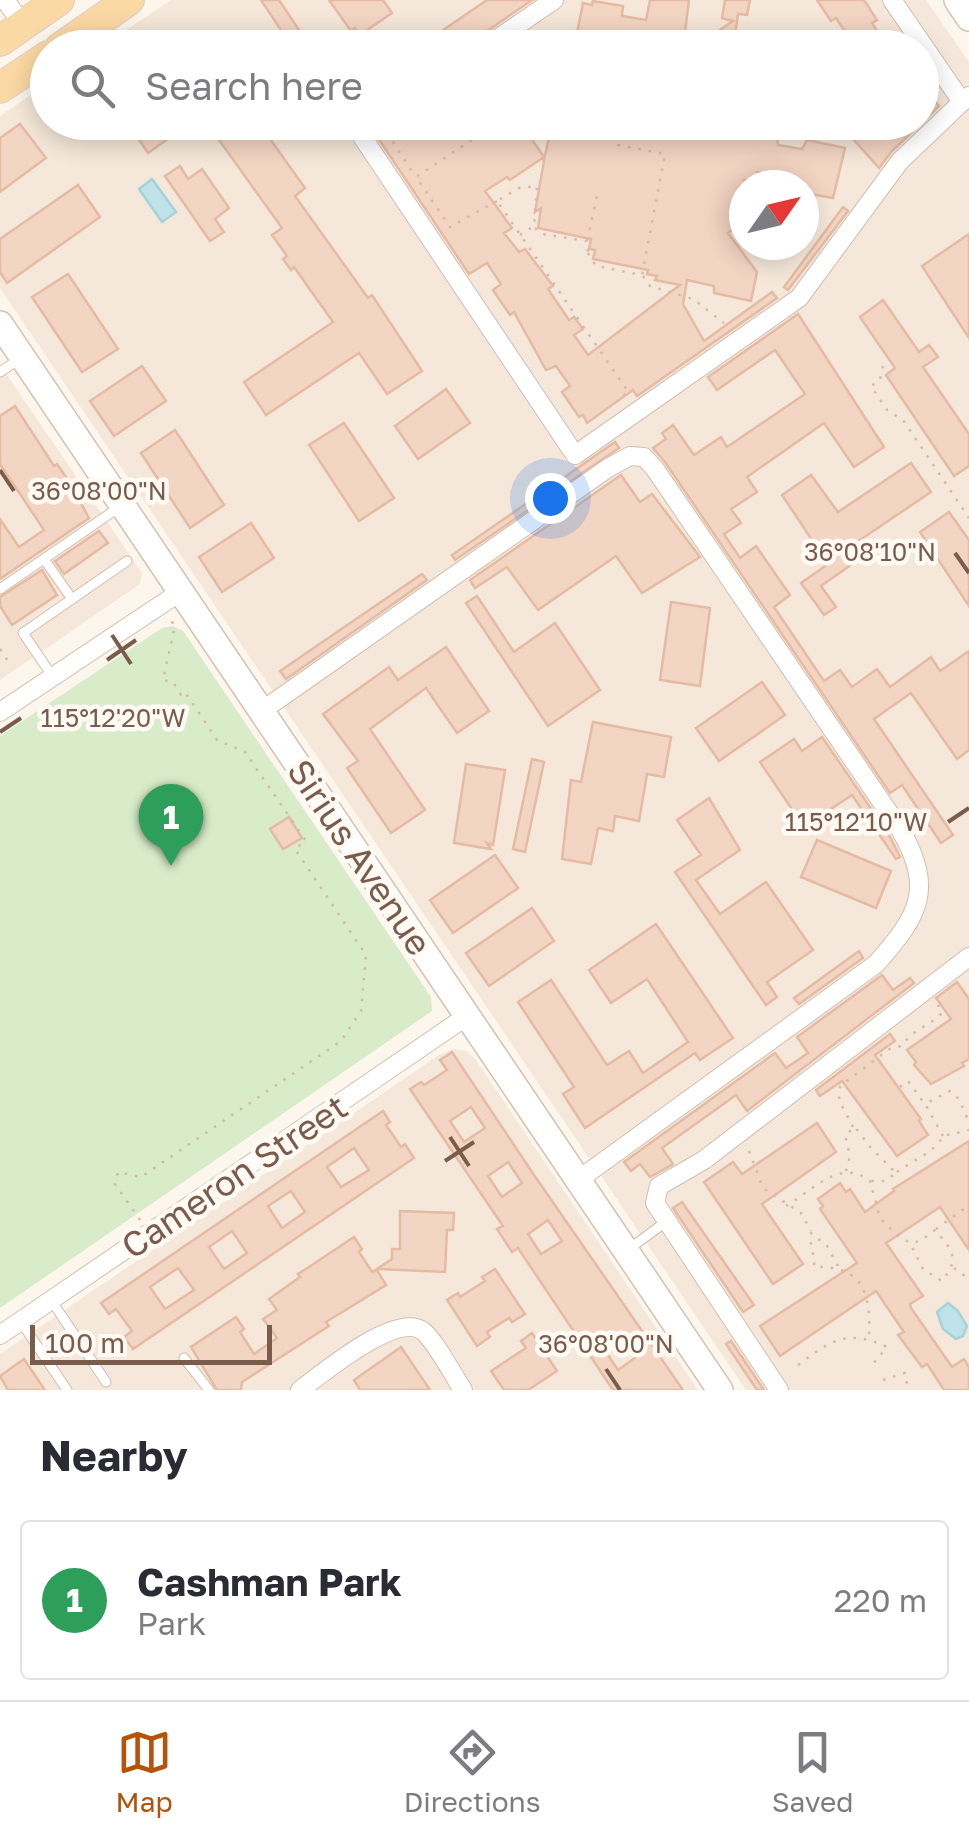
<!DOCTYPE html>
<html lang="en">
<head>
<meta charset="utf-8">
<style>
  :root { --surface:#fff; --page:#f2f2f3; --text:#2b2b33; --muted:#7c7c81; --line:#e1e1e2; --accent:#b45309 }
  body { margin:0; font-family:"Golos Text",sans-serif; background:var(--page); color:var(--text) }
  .compass { position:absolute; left:729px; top:170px; width:90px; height:90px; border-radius:50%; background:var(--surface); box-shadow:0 5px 25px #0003; rotate:56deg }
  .scale { position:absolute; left:30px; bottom:25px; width:242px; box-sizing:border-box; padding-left:10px; border:5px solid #7a5c4d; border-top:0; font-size:28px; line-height:35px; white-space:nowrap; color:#7a5c4d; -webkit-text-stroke:8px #fffaf3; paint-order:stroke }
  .you { position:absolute; left:550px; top:498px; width:35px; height:35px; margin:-25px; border:8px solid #fff; border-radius:50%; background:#1a73e8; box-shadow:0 0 0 15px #1a73e833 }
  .badge { display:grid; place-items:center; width:65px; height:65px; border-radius:50%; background:var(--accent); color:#fff; font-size:32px; font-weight:700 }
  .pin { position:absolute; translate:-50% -82px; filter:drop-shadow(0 2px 5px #0008) }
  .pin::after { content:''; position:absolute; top:52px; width:35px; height:30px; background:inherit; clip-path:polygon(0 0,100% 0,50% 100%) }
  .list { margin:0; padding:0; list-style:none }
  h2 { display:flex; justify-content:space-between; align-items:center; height:130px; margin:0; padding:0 40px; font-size:42px }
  h2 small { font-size:32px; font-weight:400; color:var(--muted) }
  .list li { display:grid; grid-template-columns:65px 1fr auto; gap:30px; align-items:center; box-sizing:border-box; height:160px; margin:0 20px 20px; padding:0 20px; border:2px solid var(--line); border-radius:10px }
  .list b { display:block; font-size:38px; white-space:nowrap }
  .list p { margin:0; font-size:32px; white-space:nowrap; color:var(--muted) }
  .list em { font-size:32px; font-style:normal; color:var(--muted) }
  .icon { flex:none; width:55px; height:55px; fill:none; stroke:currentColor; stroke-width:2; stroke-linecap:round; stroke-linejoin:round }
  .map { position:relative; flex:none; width:969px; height:1390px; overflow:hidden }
  .search { position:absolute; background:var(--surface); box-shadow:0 5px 25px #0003; left:30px; right:30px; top:30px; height:110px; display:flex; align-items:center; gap:25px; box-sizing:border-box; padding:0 35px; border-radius:55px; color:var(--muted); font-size:38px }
  .sheet { height:310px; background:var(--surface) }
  nav { display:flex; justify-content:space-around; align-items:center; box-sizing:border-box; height:140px; border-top:2px solid var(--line); background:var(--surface); font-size:28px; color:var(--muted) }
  nav a { display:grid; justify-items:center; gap:5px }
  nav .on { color:var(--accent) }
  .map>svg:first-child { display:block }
  .residential { fill:#f5e8da; fill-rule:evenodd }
  .green { fill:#d8ecc9 }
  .water { fill:#bfe3e8; stroke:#a5d3da; stroke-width:2.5 }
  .building { fill:#f3d5c3; stroke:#e6bba3; stroke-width:2.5; fill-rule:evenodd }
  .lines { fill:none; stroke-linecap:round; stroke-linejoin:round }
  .lane-casing { stroke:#d1beb0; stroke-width:11 }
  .street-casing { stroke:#d1beb0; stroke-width:20 }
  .secondary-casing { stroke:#d6c0b0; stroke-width:28 }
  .primary-casing { stroke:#dad1cd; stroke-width:32 }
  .path { stroke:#d9b8a5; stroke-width:2.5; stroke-dasharray:2.5 8; stroke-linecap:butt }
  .lane { stroke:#fff; stroke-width:9 }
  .street { stroke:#fff; stroke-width:18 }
  .secondary { stroke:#fff; stroke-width:25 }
  .primary { stroke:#fbd9a5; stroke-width:30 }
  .ticks { fill:none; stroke:#7a5c4d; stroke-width:4 }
  .labels { text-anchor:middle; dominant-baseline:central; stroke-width:9; stroke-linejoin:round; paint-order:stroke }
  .street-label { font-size:35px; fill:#7a5c4d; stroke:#fffaf3 }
  .ticks-label { font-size:25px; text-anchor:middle; fill:#7a5c4d; stroke:#fffaf3; stroke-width:9; stroke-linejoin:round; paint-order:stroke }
</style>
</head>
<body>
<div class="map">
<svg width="969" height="1390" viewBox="0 0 969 1390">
  <rect width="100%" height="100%" fill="#fdf6ec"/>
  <g class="residential">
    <path d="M171,0H926L969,62V1390H746L0,288V116L47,84L48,122H922V48L101,47ZM744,185H804V245H744Z"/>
    <polygon points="0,365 142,573 140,584 0,680"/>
    <polygon points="454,1049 466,1051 476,1060 698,1390 0,1390 0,1354 439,1055"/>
  </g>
  <polygon class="green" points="173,626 183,631 431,997 432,1011 0,1308 0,736 162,628"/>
  <g class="water">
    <polygon points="152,179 176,212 162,222 139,189"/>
    <polygon points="948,1303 958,1311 967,1326 963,1336 956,1339 943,1329 937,1312"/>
  </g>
  <g class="building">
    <polygon points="261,0 279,0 311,48 293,48"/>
    <polygon points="329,0 383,0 392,13 360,35 355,28 351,31"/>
    <polygon points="487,0 532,0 477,38 471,48 417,48"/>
    <polygon points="650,0 689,0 683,48 621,48 601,43 600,48 574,48 583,3 592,5 593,1 623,6 622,16 646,20"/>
    <polygon points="725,0 750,0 747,15 738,14 735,35 716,48 693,48 733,21 722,18"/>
    <polygon points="817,0 864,0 877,20 872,23 877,31 868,37 876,48 856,48 836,18 831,21"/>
    <polygon points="922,87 939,106 891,152 879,168 838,122 922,122"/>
    <polygon points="127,122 192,122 148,153"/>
    <polygon points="244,122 258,122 305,188 295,196 368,298 372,295 422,371 387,394 359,353 266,415 244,382 333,322 294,267 291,270 283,259 287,256 272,235 282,228 219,140"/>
    <polygon points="385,122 518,122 524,128 544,157 510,180 507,177 485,191 512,228 504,233 519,252 525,249 553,286 548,289 569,320 574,317 583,329 574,335 588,355 680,285 655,280 657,276 647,274 648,270 593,259 595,250 589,249 591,239 538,228 541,208 535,212 545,155 551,129 556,130 558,122 579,122 621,133 623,122 699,122 740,132 749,133 750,129 777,134 778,145 802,149 807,140 845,148 833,198 804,193 804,185 780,185 781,177 757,172 755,182 744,180 744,220 728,233 757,272 751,301 714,293 714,286 687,280 683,304 704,341 772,292 777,298 637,396 633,390 587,423 583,415 579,417 562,392 570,386 556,366 546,370 514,312 510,315 493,290 501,284 487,263 469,274 376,135"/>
    <polygon points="20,124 46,158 0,192 0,138"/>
    <polygon points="180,166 188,179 202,169 229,208 215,219 224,232 210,241 165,176"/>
    <polygon points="78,185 100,217 7,283 0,272 0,239"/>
    <polygon points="843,207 848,211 788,290 784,287"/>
    <polygon points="969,234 969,338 922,266"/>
    <polygon points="68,274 118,349 82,372 32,297"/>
    <polygon points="883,300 919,352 929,345 938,357 923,367 969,434 969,466 954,476 886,375 895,368 860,317"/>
    <polygon points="798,314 884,447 854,467 824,423 747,477 757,492 731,509 741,523 724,534 740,558 756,546 790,595 774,607 824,681 840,670 852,687 877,669 890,687 931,657 940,671 969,651 969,750 957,759 911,693 874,719 953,835 941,843 902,785 890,793 665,462 653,448 666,439 662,433 673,425 694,455 721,437 727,447 805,394 775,350 717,390 708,377"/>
    <polygon points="142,366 166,401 114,436 90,401"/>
    <polygon points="446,389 470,423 418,459 395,426"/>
    <polygon points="15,406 54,466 57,464 70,483 89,518 0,579 0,519 19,547 44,530 0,464 0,416"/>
    <polygon points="344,423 394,498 359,521 309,445"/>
    <polygon points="175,430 224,505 190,528 141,453"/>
    <polygon points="615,442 619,448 455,560 452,555"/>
    <polygon points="911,463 931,492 857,542 865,555 821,586 836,607 824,615 801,583 828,564 782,495 811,475 838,512"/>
    <polygon points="621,475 640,502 652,494 700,557 642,593 616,556 538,610 507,567 475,588 470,580"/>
    <polygon points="949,512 969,540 969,606 920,532"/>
    <polygon points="251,523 274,558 222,592 199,557"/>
    <polygon points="99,531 108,543 64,574 55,561"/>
    <polygon points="42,570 57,595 12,625 0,606 0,597"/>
    <polygon points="422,574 427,580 286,679 280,671"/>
    <polygon points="477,596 514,652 555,623 600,690 548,726 466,603"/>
    <polygon points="671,602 710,608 700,686 660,680"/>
    <polygon points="446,647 489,711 457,733 426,688 370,729 425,810 391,833 347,768 358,761 323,714 389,667 398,680"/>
    <polygon points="762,682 785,715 719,761 696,728"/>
    <polygon points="593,722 671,737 664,777 647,774 639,821 615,816 613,831 598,828 591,864 562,859 571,780 581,782"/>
    <polygon points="822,737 889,835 900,857 896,859 852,795 804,827 760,762 794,739 802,751"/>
    <polygon points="532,759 544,762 525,852 513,849"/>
    <polygon points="466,764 505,770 493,845 487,843 491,849 454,843"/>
    <polygon points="709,798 740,850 696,880 720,914 766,882 813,950 767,982 777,997 766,1005 675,872 701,855 677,820"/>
    <polygon points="289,817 302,838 283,849 270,829"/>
    <polygon points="817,840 891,871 876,908 801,877"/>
    <polygon points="495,855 518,888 453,933 430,900"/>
    <polygon points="532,908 554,941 489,986 466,953"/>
    <polygon points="656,924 733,1038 700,1060 695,1053 585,1128 563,1094 574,1087 518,1002 551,980 607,1065 629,1051 643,1073 688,1042 647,979 611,1003 589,970"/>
    <polygon points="859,951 863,958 799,1004 794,998"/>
    <polygon points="882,975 893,990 910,978 914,983 747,1111 736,1095 662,1148 673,1164 650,1177 640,1164 631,1171 624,1162 775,1053 786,1068 808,1053 797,1037"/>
    <polygon points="957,982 969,999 969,1059 962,1063 964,1066 931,1084 914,1065 916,1062 907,1050 951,1019 936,998"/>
    <polygon points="890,1034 895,1041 875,1055 921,1119 919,1121 928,1135 897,1156 842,1081 820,1096 816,1090"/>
    <path d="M452,1052L534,1175L683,1390H613L518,1248L512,1252L497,1229L503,1226L410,1089L421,1082L424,1085L447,1070L440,1060ZM471,1107L485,1128L464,1142L450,1121ZM508,1162L522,1183L502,1197L488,1176ZM548,1220L562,1241L541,1254L528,1234ZM623,1332L639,1355L618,1370L602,1346Z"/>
    <path d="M383,1111L390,1122L386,1125L401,1147L405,1144L414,1158L133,1349L124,1337L132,1331L116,1309L109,1314L101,1303ZM354,1148L369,1170L341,1187L327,1167ZM291,1191L305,1212L282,1228L268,1206ZM232,1231L247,1253L224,1269L209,1247ZM178,1268L194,1290L165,1309L150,1287Z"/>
    <polygon points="817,1123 836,1152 762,1204 803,1264 773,1284 704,1182 733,1162 742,1174"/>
    <polygon points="969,1141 969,1250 940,1207 886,1243 923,1296 910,1304 911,1308 952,1367 964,1359 969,1367 969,1390 944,1390 927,1364 922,1367 898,1335 904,1332 876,1291 780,1356 760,1326 857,1263 820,1209 823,1206 818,1199 840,1183 846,1192 850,1189 865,1212 894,1191 893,1189"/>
    <polygon points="682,1202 754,1305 743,1312 673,1208"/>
    <polygon points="400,1211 454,1213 453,1230 447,1230 445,1272 377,1269 392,1259 392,1249 400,1249"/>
    <polygon points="354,1237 362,1249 359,1252 372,1272 377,1270 386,1285 326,1322 329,1326 242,1382 241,1390 217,1390 191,1347 236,1317 244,1329 240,1332 254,1354 277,1338 263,1319 277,1310 269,1299 300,1277 298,1274 306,1269"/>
    <polygon points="495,1269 525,1314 512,1322 509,1318 487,1332 490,1337 477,1346 447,1300 458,1293 460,1297 485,1281 482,1277"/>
    <polygon points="532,1333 557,1371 528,1390 504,1390 491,1371 526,1348 521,1341"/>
    <polygon points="731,1341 764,1390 757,1390 726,1344"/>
    <polygon points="401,1347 430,1390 360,1390 354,1380"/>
    <polygon points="24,1359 32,1371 45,1390 8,1390 0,1376"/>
  </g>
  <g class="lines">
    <defs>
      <g id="lane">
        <polyline points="0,372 18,360"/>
        <polyline points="44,559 72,599 23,633 53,677"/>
        <polyline points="0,589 121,506"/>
        <polyline points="72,599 127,561"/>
        <polyline points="629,1249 667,1221"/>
        <polyline points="51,1300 106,1382"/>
        <polyline points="21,1322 67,1390"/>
        <polyline points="184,1358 209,1390"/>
      </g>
      <g id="street">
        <polyline points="5,0 23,25"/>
        <polyline points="892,0 962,102 969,96"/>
        <polyline points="484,48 554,0"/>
        <polyline points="373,122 359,132 575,455 799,298 900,161 962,102"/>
        <path d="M263,710L608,468L630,456L644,457L655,469L900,829C935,890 919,915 876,964L578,1180"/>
        <polyline points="0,712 183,590"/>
        <polyline points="0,1335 467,1016"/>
        <path d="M300,1390C322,1374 396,1311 423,1331C436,1342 453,1375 463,1390"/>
        <polyline points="779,1390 655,1203 659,1186 704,1160 969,957"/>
      </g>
      <g id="secondary">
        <polyline points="957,0 969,18"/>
        <polyline points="0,324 720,1390"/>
      </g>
      <g id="primary">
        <polyline points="0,41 59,0"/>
        <polyline points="60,48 129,0"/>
        <polyline points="0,88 48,56"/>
      </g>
    </defs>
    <use href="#lane" class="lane-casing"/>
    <use href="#street" class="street-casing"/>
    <use href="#secondary" class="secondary-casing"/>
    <use href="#primary" class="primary-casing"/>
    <g class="path">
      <polyline points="387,133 415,176"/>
      <polyline points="497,201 450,227 416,177 499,122"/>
      <polyline points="535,228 542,234 587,241 588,253 583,254"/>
      <polyline points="520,235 534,226 537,186 519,188 497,201 627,390 623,393 628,399"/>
      <polyline points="587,240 597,196"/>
      <polyline points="588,253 596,266 642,275 665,154 618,145 621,122"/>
      <polyline points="643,276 650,286 693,299 724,323"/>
      <polyline points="883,366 880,380 871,386 887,410 903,420 969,518"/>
      <polyline points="0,649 10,664"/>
      <polyline points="900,1087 908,1081 924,1103"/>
      <path d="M853,1127L839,1100L840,1086L891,1048L902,1046C911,1030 930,1026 942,1013L938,1005"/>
      <polyline points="943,1136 925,1104 950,1091 959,1099 969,1122"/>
      <polyline points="749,1151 763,1188 801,1213 811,1231"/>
      <polyline points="846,1171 850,1156 845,1135 855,1127 871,1148 896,1173 885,1181 871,1181"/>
      <path d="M897,1172C913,1160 934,1153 943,1136L969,1130"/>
      <path d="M786,1206C812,1191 841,1157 870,1181L880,1218L897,1235L910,1243L923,1269L942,1281C961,1257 952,1250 935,1230L920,1241L910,1243"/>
      <polyline points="140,1220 115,1184 118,1172 141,1177 341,1041 361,1011 366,955 295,849 306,841 245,752 217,740 185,692 181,695 173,682 163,680 175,626 170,619"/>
      <polyline points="936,1229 969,1205"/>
      <path d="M838,1266L827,1246L811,1233C809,1245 815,1254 814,1267C864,1265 871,1294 869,1338"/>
      <polyline points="954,1268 969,1279"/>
      <path d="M798,1365C830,1341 847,1328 887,1347L872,1365"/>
      <polyline points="883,1380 905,1373 908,1390"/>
    </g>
    <use href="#lane" class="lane"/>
    <use href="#street" class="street"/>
    <use href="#secondary" class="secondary"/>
    <use href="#primary" class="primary"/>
  </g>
  <path class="ticks" d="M0,470L14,491M955,553L969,573M112,635L131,664M107,660L136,640M0,732L21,718M948,822L969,808M450,1137L469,1166M445,1161L474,1142M606,1369L620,1390"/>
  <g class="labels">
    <g class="street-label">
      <text transform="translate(360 857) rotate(56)">Sirius Avenue</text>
      <text transform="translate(234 1176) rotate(-34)">Cameron Street</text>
    </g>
  </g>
  <g class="ticks-label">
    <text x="99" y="500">36°08'00"N</text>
    <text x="870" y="561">36°08'10"N</text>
    <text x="113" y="727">115°12'20"W</text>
    <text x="856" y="831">115°12'10"W</text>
    <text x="606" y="1353">36°08'00"N</text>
  </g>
</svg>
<svg class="compass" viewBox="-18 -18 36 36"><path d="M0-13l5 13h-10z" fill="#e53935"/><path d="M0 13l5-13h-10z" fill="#7c7c81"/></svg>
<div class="scale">100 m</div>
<div class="you"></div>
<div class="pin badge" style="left:171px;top:866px;background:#2e9e5b">1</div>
<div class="search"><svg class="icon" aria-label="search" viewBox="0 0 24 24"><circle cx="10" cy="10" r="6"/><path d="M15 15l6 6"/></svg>Search here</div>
</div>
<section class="sheet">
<h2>Nearby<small></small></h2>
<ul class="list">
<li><span class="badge" style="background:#2e9e5b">1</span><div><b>Cashman Park</b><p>Park</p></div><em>220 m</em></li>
</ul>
</section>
<nav>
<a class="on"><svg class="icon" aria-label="map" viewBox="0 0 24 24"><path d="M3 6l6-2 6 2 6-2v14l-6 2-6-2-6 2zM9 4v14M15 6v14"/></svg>Map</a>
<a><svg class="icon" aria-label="directions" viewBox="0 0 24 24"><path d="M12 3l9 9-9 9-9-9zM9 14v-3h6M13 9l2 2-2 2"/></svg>Directions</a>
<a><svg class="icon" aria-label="saved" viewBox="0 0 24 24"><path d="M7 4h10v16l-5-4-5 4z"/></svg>Saved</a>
</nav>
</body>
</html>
